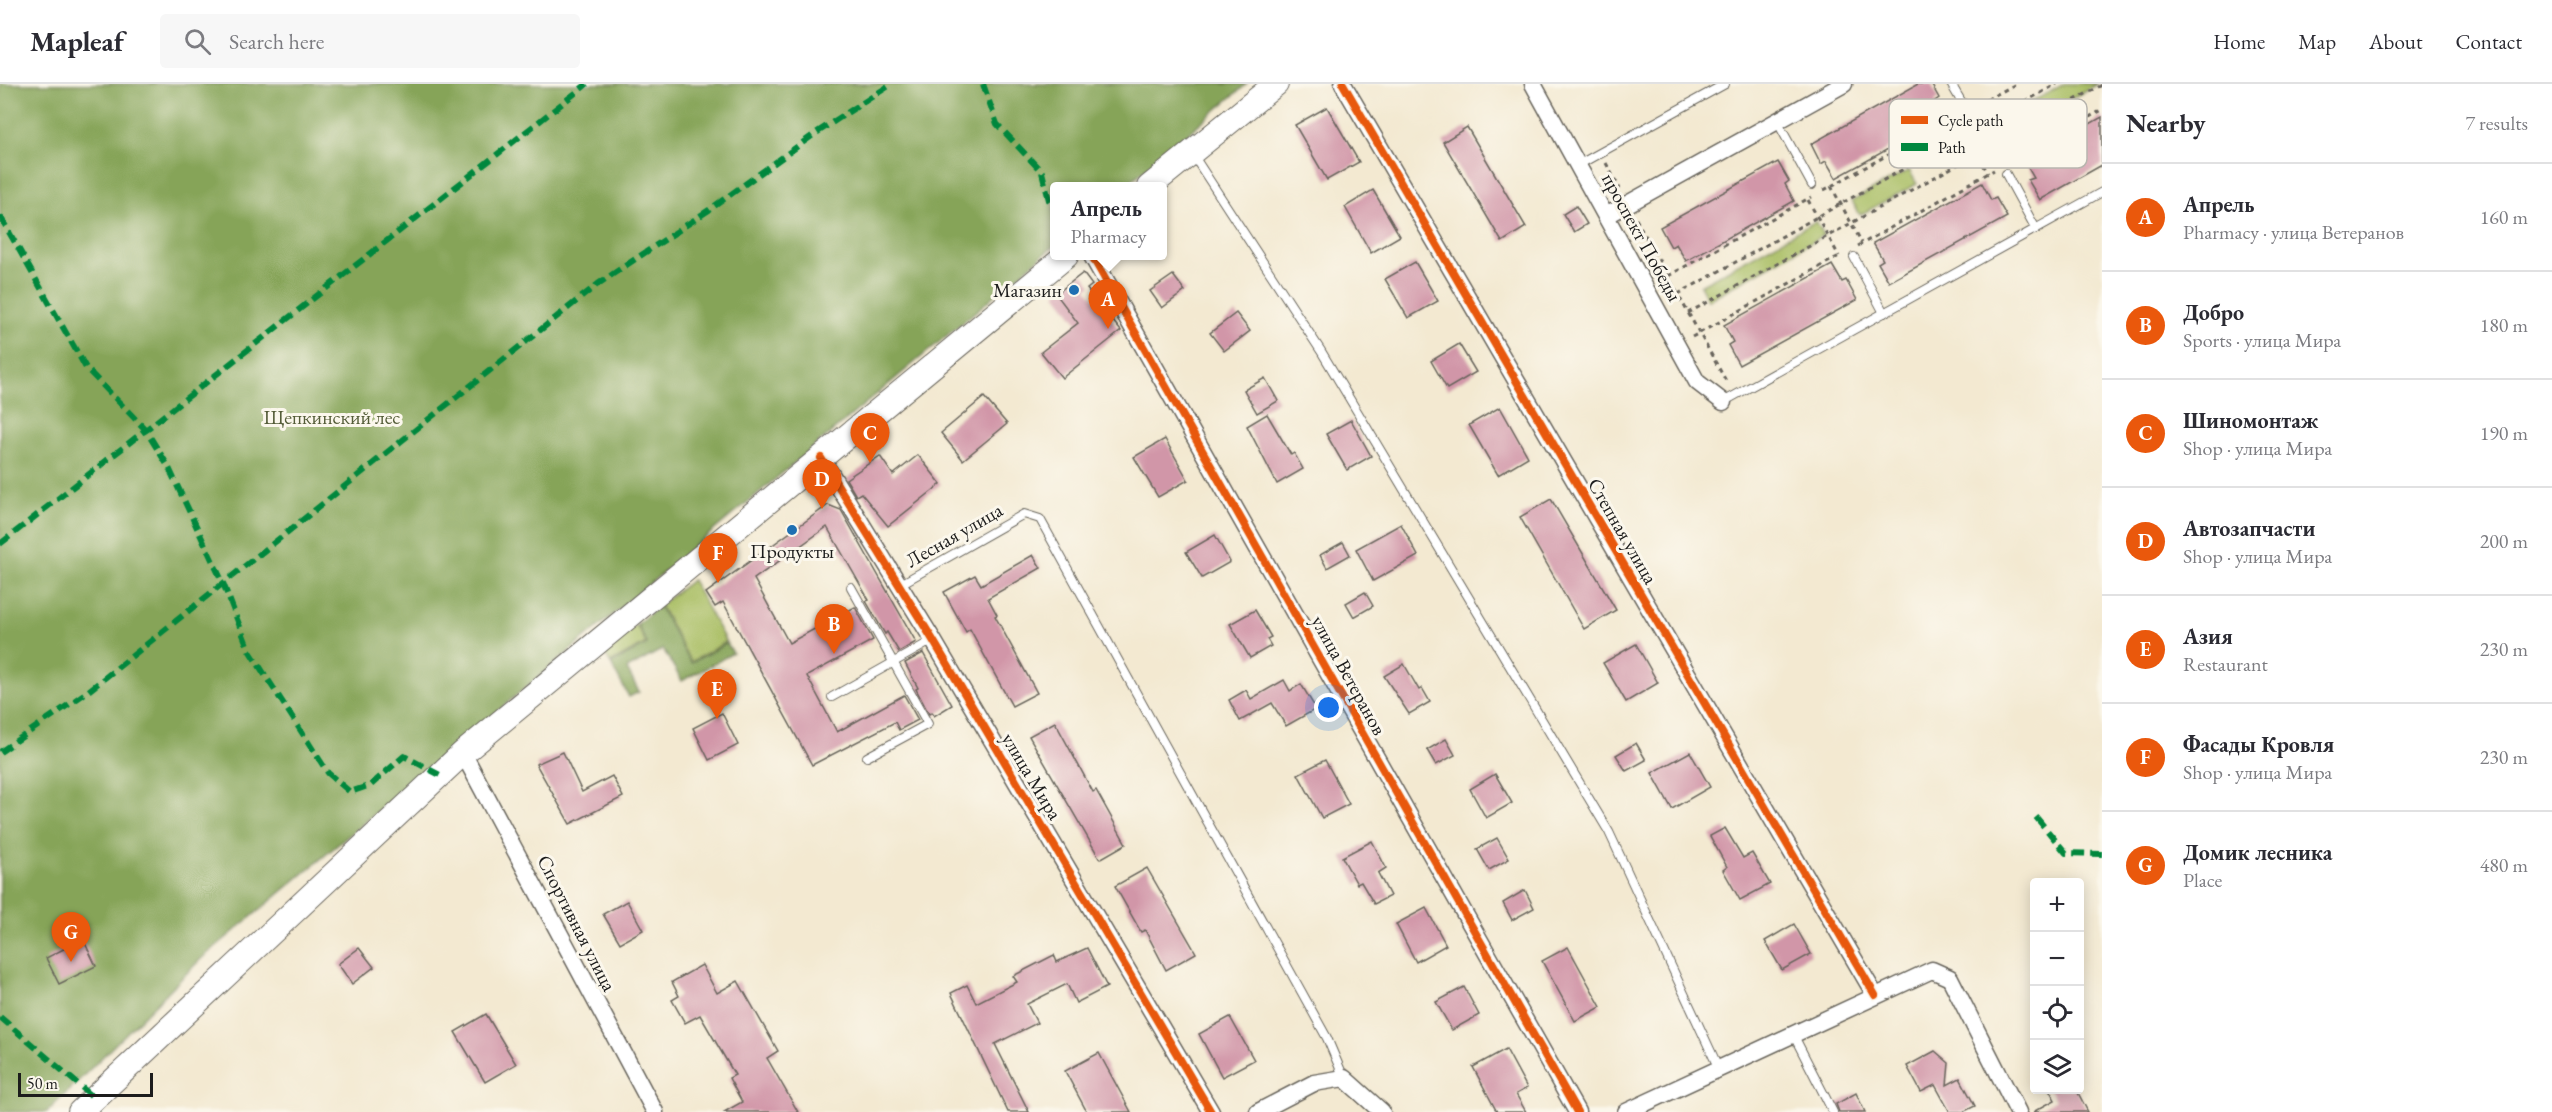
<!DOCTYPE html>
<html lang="en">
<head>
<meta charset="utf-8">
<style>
  :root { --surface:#fff; --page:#f7f7f7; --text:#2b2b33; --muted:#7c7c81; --line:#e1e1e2; --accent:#ea580c }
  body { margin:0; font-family:"EB Garamond",serif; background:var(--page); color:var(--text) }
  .controls { position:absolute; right:18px; bottom:18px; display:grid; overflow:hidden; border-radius:6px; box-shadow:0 3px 15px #0003 }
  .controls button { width:54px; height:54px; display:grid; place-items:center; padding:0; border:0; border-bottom:2px solid var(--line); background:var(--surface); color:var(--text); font:30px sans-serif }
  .scale { position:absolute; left:18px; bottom:15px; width:135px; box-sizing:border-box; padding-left:6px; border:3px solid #1c1c1c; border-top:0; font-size:16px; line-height:21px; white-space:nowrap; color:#1c1c1c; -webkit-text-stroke:4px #fbf7ec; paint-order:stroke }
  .you { position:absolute; left:1329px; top:624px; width:21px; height:21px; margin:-15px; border:4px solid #fff; border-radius:50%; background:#1a73e8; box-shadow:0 0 0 9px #1a73e833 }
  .badge { display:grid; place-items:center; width:39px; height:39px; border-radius:50%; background:var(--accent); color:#fff; font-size:20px; font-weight:700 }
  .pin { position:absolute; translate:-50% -50px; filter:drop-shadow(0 2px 3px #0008) }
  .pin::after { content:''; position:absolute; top:32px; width:21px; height:18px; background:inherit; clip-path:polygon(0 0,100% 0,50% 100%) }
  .popup { position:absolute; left:1050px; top:98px; width:117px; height:78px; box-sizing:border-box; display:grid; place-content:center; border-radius:6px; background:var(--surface); filter:drop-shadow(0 2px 4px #0005); font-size:20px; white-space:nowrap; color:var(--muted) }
  .popup b { font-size:22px; color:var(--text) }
  .popup::after { content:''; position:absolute; left:50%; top:100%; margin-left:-12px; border:12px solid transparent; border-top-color:var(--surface) }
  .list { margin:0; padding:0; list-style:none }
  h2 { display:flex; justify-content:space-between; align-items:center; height:78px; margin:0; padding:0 24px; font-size:26px }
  h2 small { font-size:20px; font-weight:400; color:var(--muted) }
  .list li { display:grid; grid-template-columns:39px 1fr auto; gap:18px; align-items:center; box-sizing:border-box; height:108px; padding:0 24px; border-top:2px solid var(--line) }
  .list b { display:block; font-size:22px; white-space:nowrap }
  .list p { margin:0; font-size:20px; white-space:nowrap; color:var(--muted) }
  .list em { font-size:20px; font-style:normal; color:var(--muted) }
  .icon { flex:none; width:33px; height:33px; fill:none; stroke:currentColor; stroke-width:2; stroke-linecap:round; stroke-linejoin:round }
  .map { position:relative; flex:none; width:2102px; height:1028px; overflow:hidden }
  header { display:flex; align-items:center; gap:36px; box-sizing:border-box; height:84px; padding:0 30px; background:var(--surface); border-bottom:2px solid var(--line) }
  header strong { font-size:28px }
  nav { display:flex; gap:33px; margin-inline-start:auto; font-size:21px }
  .search { width:420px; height:54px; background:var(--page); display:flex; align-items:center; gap:15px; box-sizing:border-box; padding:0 21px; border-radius:6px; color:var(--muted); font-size:22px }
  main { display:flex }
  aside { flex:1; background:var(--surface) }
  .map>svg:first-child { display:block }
  .green { fill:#a8bd62; stroke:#626c3f; stroke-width:1.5 }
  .forest { fill:#86a458; stroke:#51603a; stroke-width:1.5 }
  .building { fill:#d196a8 }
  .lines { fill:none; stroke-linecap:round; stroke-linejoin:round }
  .service-casing { stroke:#67645b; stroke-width:10 }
  .minor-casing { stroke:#67645b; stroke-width:19 }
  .secondary-casing { stroke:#67645b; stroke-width:26 }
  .path { stroke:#67645b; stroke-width:3; stroke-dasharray:4.5 4.5; stroke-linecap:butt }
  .service { stroke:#fff; stroke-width:8 }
  .minor { stroke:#fff; stroke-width:16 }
  .secondary { stroke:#fff; stroke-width:24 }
  .quiet { stroke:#00873e; stroke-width:6; stroke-dasharray:12 6; stroke-linecap:butt }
  .cycleway-casing { stroke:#fbf7ec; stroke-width:11 }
  .cycleway { stroke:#e8590c; stroke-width:8 }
  .poi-dot { fill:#1f6fb2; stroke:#fbf7ec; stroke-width:2 }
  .labels { text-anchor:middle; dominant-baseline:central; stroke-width:6; stroke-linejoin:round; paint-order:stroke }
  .street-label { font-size:20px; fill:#1c1c1c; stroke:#fbf7ec }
  .poi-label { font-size:20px; fill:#1c1c1c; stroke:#fbf7ec; text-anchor:end }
  .park-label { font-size:20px; fill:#545c38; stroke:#fbf7ec }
  .key { fill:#fbf7ec; stroke:#b8b5ae; stroke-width:1.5 }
  .key-label { font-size:16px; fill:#1c1c1c }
</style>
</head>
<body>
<header>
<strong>Mapleaf</strong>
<div class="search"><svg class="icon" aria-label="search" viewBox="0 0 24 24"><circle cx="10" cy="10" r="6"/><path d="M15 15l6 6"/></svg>Search here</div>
<nav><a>Home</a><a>Map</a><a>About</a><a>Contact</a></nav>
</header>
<main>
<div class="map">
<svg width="2102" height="1028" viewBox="0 0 2102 1028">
  <rect width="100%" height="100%" fill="#fbf7ec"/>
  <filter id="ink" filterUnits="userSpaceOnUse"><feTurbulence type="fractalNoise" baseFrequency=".0167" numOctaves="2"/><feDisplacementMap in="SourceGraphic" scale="12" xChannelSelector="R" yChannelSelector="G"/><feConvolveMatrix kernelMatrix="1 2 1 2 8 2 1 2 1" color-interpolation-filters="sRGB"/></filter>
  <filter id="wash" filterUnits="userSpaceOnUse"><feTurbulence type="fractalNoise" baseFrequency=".008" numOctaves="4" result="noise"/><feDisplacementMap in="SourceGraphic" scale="24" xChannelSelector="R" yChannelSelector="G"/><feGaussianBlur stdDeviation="1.35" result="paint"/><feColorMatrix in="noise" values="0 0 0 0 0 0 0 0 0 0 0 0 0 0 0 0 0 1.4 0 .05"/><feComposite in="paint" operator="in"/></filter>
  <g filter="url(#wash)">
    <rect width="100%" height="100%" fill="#f3e9d1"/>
    <g class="green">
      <polygon points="2064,0 2098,0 2003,52 1995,38"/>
      <polygon points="1909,86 1917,100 1860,131 1852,117"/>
      <polygon points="1816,137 1824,151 1708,216 1700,201"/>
      <polygon points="692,496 726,558 691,578 660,521"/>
      <polygon points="636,541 646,559 610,579 603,566"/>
    </g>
    <g class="forest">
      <polygon points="0,0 1247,0 1125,102 1054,103 1054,162 201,875 47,1028 0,1028"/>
      <polygon points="659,522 691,579 727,559 733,569 682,597 663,565 627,585 639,608 629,613 611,580 647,560 637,540"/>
    </g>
    <g id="blocks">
      <g class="building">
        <polygon points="1918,0 1931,0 1939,14 1935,17 1944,34 1836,94 1826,77 1821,80 1811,60"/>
        <polygon points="1327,23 1359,78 1327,96 1295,41"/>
        <polygon points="2102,33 2102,81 2040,116 2028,96 2034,94 2024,77"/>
        <polygon points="1467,43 1526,143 1502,158 1443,58"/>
        <polygon points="1778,78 1789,97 1785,100 1794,117 1686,177 1676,160 1671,163 1660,143"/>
        <polygon points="1982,99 1991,116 1996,114 2007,133 1889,198 1878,179 1883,176 1873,159"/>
        <polygon points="1373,106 1400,152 1371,169 1345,123"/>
        <polygon points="1576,122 1587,140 1574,148 1563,130"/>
        <polygon points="1415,178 1438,217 1408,234 1385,195"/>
        <polygon points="1832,181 1842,198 1846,196 1857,216 1739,281 1728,261 1733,258 1724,241"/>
        <polygon points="1083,189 1092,201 1087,205 1121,247 1062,294 1041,268 1078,239 1056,210"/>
        <polygon points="1173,191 1185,207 1162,224 1150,207"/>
        <polygon points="1236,229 1250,247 1224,267 1210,249"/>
        <polygon points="1459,260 1476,288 1447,305 1431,277"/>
        <polygon points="1265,294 1278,317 1257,329 1244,306"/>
        <polygon points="984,313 1007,340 963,376 941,349"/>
        <polygon points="1500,323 1528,373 1498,391 1469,341"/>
        <polygon points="1267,330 1291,371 1294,369 1303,385 1277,400 1247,342"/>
        <polygon points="1351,336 1371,372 1347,386 1326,350"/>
        <polygon points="1165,355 1188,396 1158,413 1134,373"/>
        <polygon points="918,371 941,400 888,442 861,409 856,412 846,395 880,372 893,391"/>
        <polygon points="1551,415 1616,526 1584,545 1520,433"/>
        <polygon points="828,421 841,426 916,558 899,568 887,548 885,550 866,517 869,516 827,443 754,495 789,559 855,523 873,556 807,592 837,648 904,611 918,636 899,646 895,638 812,681 723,518 715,523 706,509"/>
        <polygon points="1401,440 1418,472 1373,497 1356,465"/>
        <polygon points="1215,451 1230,478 1202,494 1186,468"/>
        <polygon points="1343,458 1350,471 1327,484 1320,471"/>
        <polygon points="1033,471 1041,484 988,514 997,531 995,532 1037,609 1012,622 970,545 966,548 944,508 975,491 981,501"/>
        <polygon points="1365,508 1373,522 1354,533 1346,519"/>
        <polygon points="1255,526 1271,553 1267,555 1271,562 1250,574 1230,540"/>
        <polygon points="1636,560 1658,599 1626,618 1603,579"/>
        <polygon points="923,569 952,621 934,632 932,628 929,630 916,605 918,604 905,579"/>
        <polygon points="1404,580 1419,606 1422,604 1430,618 1409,630 1384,592"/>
        <polygon points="1284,596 1290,607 1301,600 1316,625 1286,642 1272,619 1240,637 1229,616 1246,606 1251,615"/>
        <polygon points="722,629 738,661 709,676 693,644"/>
        <polygon points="1055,638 1093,708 1096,706 1126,760 1100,775 1029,652"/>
        <polygon points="1446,655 1455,671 1436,681 1427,666"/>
        <polygon points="1636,659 1646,676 1626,687 1616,671"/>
        <polygon points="563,668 582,708 612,692 623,713 570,740 536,680"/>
        <polygon points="1690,668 1710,703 1672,725 1652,689"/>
        <polygon points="1325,676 1349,720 1322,734 1298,690"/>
        <polygon points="1495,690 1512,719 1486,734 1470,705"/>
        <polygon points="1725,744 1743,774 1752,769 1770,800 1740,816 1723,786 1727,783 1710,752"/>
        <polygon points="1497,754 1509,775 1489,786 1477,765"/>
        <polygon points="1372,757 1386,784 1378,789 1390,812 1374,820 1361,798 1357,800 1342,773"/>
        <polygon points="1147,784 1196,869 1166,886 1145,846 1141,848 1115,802"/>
        <polygon points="1525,806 1534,824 1512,836 1503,819"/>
        <polygon points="627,817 643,846 620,859 603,830"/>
        <polygon points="1426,824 1446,861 1416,878 1396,840"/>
        <polygon points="1794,840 1811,870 1782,886 1765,857"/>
        <polygon points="83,855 96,882 59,900 46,874"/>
        <polygon points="1568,863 1601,923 1575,937 1542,877"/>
        <polygon points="359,864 374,883 352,900 338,880"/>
        <polygon points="1087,864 1107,903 1076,919 1067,900 1027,920 1037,939 995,960 1029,1028 1008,1028 951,909 967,901 976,919 1017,898 1013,892 1054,871 1057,878"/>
        <polygon points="702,881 717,909 738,897 778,967 767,974 798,1028 724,1028 742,1018 729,994 735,991 700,931 685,939 672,916 679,912 672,898"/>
        <polygon points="1464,903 1479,931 1452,946 1436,918"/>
        <polygon points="486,930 516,980 485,998 455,948"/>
        <polygon points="1230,933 1254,976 1222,993 1199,950"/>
        <polygon points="1506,965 1527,1004 1516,1010 1526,1028 1497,1028 1473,983"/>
        <polygon points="1935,967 1949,979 1947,1001 1960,994 1975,1022 1963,1028 1950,1028 1935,1001 1921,1008 1907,982"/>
        <polygon points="1099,969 1131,1028 1087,1028 1065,987"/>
        <polygon points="2049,1005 2076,1005 2088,1028 2033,1028 2055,1016"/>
        <polygon points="1856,1009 1865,1028 1839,1028 1836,1020"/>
      </g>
    </g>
  </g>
  <g filter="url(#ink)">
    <use href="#blocks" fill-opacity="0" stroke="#67645b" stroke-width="1.5"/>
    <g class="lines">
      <defs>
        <g id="service">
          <polyline points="1951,0 1961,17"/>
          <polyline points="1777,37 1812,101"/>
          <polyline points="1193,71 1321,267 1609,748 1719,985"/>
          <polyline points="1578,81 1725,0"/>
          <polyline points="2006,90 2036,145"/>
          <polyline points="1854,173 1884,229"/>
          <polyline points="1723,318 2102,108"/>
          <polyline points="899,501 1024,430 1040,435 1327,954 1344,994"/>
          <polyline points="851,503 928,640 867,673"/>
          <polyline points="832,613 933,556"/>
          <polyline points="1793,950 1833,1028"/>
        </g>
        <g id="minor">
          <polyline points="1343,0 1875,911"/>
          <polyline points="1533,0 1697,298 1723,318"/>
          <polyline points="1606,132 1844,0"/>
          <polyline points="1092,172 1577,1028"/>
          <polyline points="821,374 933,556 1211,1028"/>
          <polyline points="463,669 655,1028"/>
          <polyline points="1258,1028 1314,999 1344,994 1382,1028"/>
          <polyline points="1626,1028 1932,886 1950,894 2018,1028"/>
        </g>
        <g id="secondary">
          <polyline points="1149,103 1276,0"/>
          <polyline points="80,1028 463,669 1066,172"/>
        </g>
      </defs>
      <use href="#service" class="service-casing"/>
      <use href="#minor" class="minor-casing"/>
      <use href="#secondary" class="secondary-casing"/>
      <g class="path">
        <polyline points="1981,20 2012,76"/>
        <polyline points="1971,24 2016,0"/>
        <polyline points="1957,33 1988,89"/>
        <polyline points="2010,77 2102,26"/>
        <polyline points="1606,79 1620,105"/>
        <polyline points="1831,102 1862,159"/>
        <polyline points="1824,106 1960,31"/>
        <polyline points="1808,116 1839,172"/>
        <polyline points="1636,135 1726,297"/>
        <polyline points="1858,162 1994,86"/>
        <polyline points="1668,192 1811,113"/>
        <polyline points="1678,210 2057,0"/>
        <polyline points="1688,229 2102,1"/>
        <polyline points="1692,253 1841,171"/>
      </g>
      <use href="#service" class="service"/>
      <use href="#minor" class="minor"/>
      <use href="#secondary" class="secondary"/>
      <g class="quiet">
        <polyline points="983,0 997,40 1042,88 1049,116 1054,123"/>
        <polyline points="0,132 86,284 145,345 168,382 223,499 249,566 328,689 350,708 371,701 404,672 440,691"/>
        <polyline points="0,460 587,0"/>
        <polyline points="0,668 87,608 598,200 709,126 816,49 892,0"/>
        <polyline points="2036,733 2066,769 2102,770"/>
        <polyline points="0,933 94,1014"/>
      </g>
      <defs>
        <g id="cycleway">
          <polyline points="1343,0 1875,911"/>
          <polyline points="1092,172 1577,1028"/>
          <polyline points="821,374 933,556 1211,1028"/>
        </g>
      </defs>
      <use href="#cycleway" class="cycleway-casing"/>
      <use href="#cycleway" class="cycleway"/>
    </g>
  </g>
  <g class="poi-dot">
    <circle cx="1074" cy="206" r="6"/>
    <circle cx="792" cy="446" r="6"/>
  </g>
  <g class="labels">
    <g class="street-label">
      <text transform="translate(1642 153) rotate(61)">проспект Победы</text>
      <text transform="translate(1623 447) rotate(60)">Степная улица</text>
      <text transform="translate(954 451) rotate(-30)">Лесная улица</text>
      <text transform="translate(1349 591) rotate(61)">улица Ветеранов</text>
      <text transform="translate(1032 692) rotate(59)">улица Мира</text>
      <text transform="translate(577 839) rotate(63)">Спортивная улица</text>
    </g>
    <g class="poi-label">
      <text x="1062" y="206">Магазин</text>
      <text x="792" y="467" text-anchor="middle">Продукты</text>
    </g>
    <g class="park-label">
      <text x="332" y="333">Щепкинский лес</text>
    </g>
  </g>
  <rect x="1889" y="15" width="198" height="69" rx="9" class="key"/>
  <rect x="1901" y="32" width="27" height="8" fill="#e8590c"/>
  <rect x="1901" y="59" width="27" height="8" fill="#00873e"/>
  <g class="key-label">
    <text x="1938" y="42">Cycle path</text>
    <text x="1938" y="69">Path</text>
  </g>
</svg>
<div class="controls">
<button>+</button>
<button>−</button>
<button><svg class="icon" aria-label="locate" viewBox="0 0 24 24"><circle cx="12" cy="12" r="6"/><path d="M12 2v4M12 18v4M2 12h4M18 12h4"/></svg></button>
<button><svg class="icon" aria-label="layers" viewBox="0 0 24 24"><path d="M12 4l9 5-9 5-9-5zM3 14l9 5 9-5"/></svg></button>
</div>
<div class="scale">50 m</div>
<div class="you"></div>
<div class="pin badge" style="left:1108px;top:245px">A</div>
<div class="popup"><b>Апрель</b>Pharmacy</div>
<div class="pin badge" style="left:834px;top:570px">B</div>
<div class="pin badge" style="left:870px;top:379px">C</div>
<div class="pin badge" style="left:822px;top:425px">D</div>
<div class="pin badge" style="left:717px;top:635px">E</div>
<div class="pin badge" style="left:718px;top:499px">F</div>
<div class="pin badge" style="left:71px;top:878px">G</div>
</div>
<aside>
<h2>Nearby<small>7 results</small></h2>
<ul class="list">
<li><span class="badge">A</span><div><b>Апрель</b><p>Pharmacy · улица Ветеранов</p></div><em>160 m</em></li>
<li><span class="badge">B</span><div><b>Добро</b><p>Sports · улица Мира</p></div><em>180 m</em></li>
<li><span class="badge">C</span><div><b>Шиномонтаж</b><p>Shop · улица Мира</p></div><em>190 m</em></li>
<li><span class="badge">D</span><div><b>Автозапчасти</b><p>Shop · улица Мира</p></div><em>200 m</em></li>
<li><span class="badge">E</span><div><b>Азия</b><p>Restaurant</p></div><em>230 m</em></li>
<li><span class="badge">F</span><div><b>Фасады Кровля</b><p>Shop · улица Мира</p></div><em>230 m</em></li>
<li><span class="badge">G</span><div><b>Домик лесника</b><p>Place</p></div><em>480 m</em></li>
</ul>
</aside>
</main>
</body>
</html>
